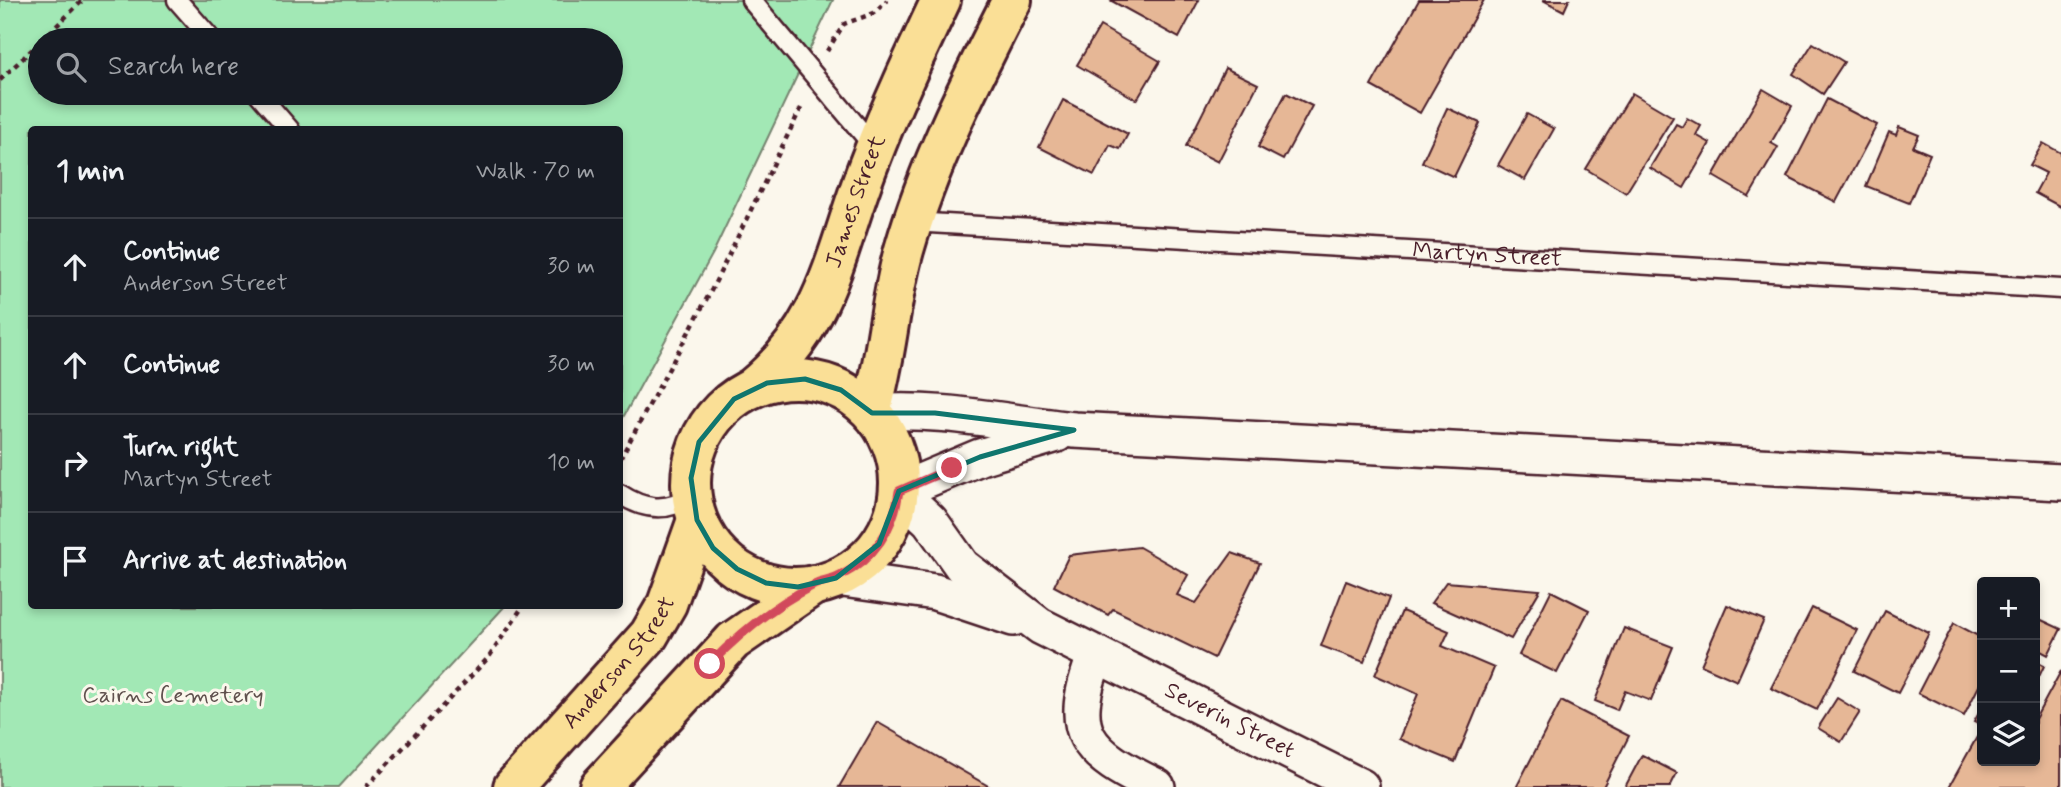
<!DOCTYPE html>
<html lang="en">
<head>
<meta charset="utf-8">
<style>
  :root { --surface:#171b24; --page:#242831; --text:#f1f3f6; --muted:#9ea1a6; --line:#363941 }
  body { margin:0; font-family:Mynerve,sans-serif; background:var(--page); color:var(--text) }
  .controls { position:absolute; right:21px; bottom:21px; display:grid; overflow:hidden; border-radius:7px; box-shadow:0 4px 10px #0003 }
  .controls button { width:63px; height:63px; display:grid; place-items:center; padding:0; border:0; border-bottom:2px solid var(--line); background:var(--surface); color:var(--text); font:35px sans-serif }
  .stop { position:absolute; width:21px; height:21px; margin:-16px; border:5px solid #d1495b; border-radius:50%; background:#fff }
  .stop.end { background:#d1495b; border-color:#fff; box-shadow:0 2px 7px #0008 }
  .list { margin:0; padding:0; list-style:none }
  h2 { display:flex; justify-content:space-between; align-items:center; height:91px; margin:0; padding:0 28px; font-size:30px }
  h2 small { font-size:23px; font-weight:400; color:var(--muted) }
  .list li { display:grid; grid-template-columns:46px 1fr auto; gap:21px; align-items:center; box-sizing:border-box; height:98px; padding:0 28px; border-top:2px solid var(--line) }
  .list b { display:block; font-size:26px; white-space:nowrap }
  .list p { margin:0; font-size:23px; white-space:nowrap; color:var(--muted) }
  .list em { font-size:23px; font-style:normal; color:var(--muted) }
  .icon { flex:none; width:38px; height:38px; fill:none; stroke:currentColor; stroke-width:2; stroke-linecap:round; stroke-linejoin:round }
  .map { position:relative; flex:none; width:2061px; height:787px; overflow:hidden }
  .search { position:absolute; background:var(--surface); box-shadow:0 4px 10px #0003; left:28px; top:28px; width:595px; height:77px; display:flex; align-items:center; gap:18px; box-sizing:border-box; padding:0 24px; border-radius:38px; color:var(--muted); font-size:26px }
  .panel { position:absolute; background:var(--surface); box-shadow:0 4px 10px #0003; left:28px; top:126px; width:595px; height:483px; border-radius:7px }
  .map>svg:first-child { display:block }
  .green { fill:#a2e8b5; stroke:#768470; stroke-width:2; fill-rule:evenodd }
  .building { fill:#e6b796; stroke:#4a1f2b; stroke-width:2 }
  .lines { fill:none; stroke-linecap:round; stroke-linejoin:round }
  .service-casing { stroke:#4a1f2b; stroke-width:23 }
  .minor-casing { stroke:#4a1f2b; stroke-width:40 }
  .primary-casing { stroke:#4a1f2b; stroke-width:44 }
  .path { stroke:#4a1f2b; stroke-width:4.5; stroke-dasharray:5 5; stroke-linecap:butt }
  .service { stroke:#fbf7ec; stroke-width:18 }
  .minor { stroke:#fbf7ec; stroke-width:35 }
  .primary { stroke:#fadf96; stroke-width:38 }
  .route { stroke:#d1495b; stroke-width:9 }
  .marked { fill:none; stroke:#0f766e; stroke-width:5; stroke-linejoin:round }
  .labels { text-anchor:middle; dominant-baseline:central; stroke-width:6; stroke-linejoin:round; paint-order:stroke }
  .street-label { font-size:23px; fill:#4a1f2b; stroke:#fbf7ec }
  .park-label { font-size:23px; fill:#60514e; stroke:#fbf7ec }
</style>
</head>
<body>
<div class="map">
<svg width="2061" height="787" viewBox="0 0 2061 787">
  <rect width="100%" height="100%" fill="#fbf7ec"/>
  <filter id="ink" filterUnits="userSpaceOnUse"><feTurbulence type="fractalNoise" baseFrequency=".0143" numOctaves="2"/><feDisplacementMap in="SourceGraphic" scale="14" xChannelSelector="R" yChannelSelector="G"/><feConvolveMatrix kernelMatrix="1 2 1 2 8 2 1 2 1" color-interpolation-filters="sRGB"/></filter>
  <g filter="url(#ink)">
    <path class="green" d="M0,0H833L713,253L620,423V130H32V606H505L339,787H0ZM40,40H611V93H40Z"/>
    <g class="building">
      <polygon points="1110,0 1199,0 1179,38"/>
      <polygon points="1419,0 1484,0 1420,113 1371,86"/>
      <polygon points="1543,0 1569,0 1564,11"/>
      <polygon points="1100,26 1160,61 1137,100 1077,65"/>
      <polygon points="1813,43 1844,62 1823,94 1793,74"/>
      <polygon points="1225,68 1258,84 1218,162 1186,146"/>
      <polygon points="1763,89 1792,106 1771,143 1778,147 1749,197 1713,176"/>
      <polygon points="1286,93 1312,106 1283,160 1258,147"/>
      <polygon points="1632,93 1673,117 1626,193 1586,169"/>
      <polygon points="1827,99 1877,125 1836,202 1787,177"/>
      <polygon points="1063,100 1128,134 1120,149 1110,145 1094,175 1039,147"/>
      <polygon points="1447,108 1480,123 1454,177 1422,162"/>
      <polygon points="1527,114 1554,129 1525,180 1498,165"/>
      <polygon points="1687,118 1701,126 1696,135 1710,143 1684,188 1650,168 1676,124 1682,127"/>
      <polygon points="1899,127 1919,135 1913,147 1930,154 1909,203 1866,186 1889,132 1896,135"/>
      <polygon points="2043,143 2061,153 2061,207 2035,193 2046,173 2030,165"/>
      <polygon points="1139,547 1188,575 1177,595 1196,603 1232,553 1260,563 1214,658 1113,609 1108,615 1054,586 1069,555"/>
      <polygon points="1346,581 1389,598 1364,662 1321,646"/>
      <polygon points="1446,582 1540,590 1511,639 1431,603"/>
      <polygon points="1551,591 1589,610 1557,673 1519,655"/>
      <polygon points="1727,605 1764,620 1737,681 1701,665"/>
      <polygon points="1812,608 1857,630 1817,710 1771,688"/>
      <polygon points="1402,611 1449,631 1442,646 1494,668 1455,762 1399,739 1418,694 1375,675"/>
      <polygon points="1885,611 1929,633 1898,693 1854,671"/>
      <polygon points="2035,617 2061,629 2048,655 2035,648"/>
      <polygon points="1954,623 1982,638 1982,680 1964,716 1918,693"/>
      <polygon points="1624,628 1673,647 1651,701 1625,691 1617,710 1595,701"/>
      <polygon points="2035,661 2044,666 2035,685"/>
      <polygon points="2061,671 2061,787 1949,787 1977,737 1982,740 1982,761 2035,761 2035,719"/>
      <polygon points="1837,698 1860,712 1841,742 1818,728"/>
      <polygon points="1561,701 1629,736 1603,787 1519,787 1517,786"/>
      <polygon points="1982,707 1982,726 1974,722"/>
      <polygon points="877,722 990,787 839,787"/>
      <polygon points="1642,755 1677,773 1670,787 1625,787"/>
    </g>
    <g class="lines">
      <defs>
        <g id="service">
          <polyline points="177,0 212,40"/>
          <polyline points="751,0 875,148"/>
          <polyline points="258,93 290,130"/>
          <path id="s1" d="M912,222L2061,289"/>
          <path d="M620,494C644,510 667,513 692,496"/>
        </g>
        <g id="minor">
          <path d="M872,413C939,407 1007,423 1074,430L2061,482"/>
          <polyline points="899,491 980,457 1057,434"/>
          <path id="s2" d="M899,492L930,521L962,566L1040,626L1361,787"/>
          <polyline points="836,578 935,592 1013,618"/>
          <path d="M1096,654C1065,734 1085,752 1157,787"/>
        </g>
        <g id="primary">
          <circle cx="795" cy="483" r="104"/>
          <path id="s3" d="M752,388C830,324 835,249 870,161C891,106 916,53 941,0"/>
          <path d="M871,411C887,359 889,303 904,250C929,162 971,81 1012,0"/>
          <path id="s4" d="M513,787L649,635L667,604L697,520"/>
          <polyline points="599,787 733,641 814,585"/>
        </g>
      </defs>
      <use href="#service" class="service-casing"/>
      <use href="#minor" class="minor-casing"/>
      <use href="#primary" class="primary-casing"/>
      <g class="path">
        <polyline points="42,40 83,0"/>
        <polyline points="827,51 844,24 874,13 887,0"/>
        <polyline points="0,80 40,42"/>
        <polyline points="620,459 712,289 803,104"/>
        <polyline points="366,787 489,657 523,606"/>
      </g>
      <use href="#service" class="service"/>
      <use href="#minor" class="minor"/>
      <use href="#primary" class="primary"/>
    </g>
  </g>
  <g class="lines" filter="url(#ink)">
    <path class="route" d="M710,664C739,634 776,604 814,585C822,581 831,581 840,576C874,559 894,529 899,491L952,468"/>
  </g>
  <path class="marked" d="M805,379L841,390L872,413H935L1074,430L980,457L899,491L879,544L836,578L798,587L766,583L737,569L713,548L697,520L691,478L699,442L734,399L767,383Z"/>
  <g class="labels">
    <g class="street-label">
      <text stroke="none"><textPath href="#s3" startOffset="217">James Street</textPath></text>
      <text stroke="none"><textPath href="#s1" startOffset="576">Martyn Street</textPath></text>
      <text stroke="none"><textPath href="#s4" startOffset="164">Anderson Street</textPath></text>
      <text stroke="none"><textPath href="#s2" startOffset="408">Severin Street</textPath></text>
    </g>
    <g class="park-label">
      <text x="173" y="696">Cairns Cemetery</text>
    </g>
  </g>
</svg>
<div class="controls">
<button>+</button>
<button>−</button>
<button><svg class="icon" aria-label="layers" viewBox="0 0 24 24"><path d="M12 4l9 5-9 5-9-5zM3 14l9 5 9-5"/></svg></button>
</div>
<div class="stop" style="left:710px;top:664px"></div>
<div class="stop end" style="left:952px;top:468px"></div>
<div class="search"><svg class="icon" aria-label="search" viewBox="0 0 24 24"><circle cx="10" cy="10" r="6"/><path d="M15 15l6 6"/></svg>Search here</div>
<section class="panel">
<h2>1 min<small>Walk · 70 m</small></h2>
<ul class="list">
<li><svg class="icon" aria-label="ahead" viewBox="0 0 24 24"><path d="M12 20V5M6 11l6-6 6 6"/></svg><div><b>Continue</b><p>Anderson Street</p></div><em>30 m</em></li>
<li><svg class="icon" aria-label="ahead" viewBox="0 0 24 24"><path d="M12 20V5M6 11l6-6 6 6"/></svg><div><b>Continue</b></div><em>30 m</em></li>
<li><svg class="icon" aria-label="right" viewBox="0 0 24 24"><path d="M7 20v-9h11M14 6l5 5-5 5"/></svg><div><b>Turn right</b><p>Martyn Street</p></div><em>10 m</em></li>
<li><svg class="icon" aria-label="arrive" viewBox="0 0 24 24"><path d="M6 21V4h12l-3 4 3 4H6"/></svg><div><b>Arrive at destination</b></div></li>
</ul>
</section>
</div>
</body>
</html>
